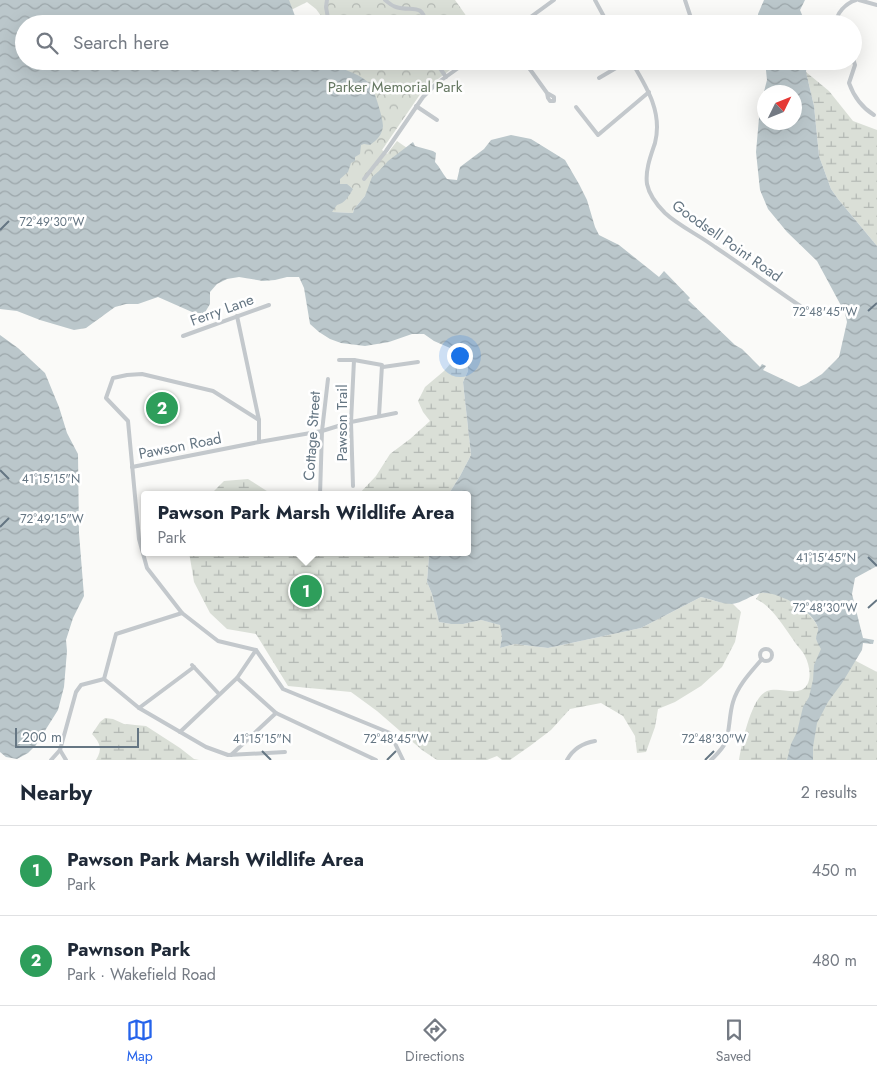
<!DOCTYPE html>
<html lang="en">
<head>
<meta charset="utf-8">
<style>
  :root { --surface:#fff; --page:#f6f6f7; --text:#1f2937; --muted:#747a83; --line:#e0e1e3; --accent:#2563eb }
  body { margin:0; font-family:Jost,sans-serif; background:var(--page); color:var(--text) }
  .compass { position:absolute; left:757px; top:85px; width:45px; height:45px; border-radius:50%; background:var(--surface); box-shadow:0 5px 20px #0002; rotate:47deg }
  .scale { position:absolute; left:15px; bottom:12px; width:124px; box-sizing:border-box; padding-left:5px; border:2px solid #657683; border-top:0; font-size:14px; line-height:18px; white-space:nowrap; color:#657683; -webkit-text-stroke:4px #fff; paint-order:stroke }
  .you { position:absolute; left:459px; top:355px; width:18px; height:18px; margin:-12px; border:4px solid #fff; border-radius:50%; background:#1a73e8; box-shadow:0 0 0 8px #1a73e833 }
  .badge { display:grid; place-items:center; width:32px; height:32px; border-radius:50%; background:var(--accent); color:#fff; font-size:16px; font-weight:700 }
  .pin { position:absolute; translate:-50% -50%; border:2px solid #fff; box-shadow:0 1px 5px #0006 }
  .popup { position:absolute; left:141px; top:491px; width:330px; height:65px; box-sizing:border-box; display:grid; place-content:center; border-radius:5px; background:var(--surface); filter:drop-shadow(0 1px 4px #0005); font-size:16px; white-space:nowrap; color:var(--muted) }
  .popup b { font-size:19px; color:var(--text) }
  .popup::after { content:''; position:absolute; left:50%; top:100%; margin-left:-10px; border:10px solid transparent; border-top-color:var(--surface) }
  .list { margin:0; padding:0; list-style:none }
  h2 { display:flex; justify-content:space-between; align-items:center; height:65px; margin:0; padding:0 20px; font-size:21px }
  h2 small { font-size:16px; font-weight:400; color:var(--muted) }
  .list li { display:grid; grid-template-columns:32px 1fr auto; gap:15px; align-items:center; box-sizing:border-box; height:90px; padding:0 20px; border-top:1px solid var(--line) }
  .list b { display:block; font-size:19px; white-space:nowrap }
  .list p { margin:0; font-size:16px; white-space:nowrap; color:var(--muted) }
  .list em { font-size:16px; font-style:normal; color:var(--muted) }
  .icon { flex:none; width:28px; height:28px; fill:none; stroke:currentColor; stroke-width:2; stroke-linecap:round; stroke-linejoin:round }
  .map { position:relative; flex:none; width:877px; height:760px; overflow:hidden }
  .search { position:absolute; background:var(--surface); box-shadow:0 5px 20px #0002; left:15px; right:15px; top:15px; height:55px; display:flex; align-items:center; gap:12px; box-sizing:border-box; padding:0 18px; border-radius:28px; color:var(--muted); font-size:19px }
  .sheet { height:245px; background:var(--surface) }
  nav { display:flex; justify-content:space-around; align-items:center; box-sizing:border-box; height:70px; border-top:1px solid var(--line); background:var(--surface); font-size:14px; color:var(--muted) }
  nav a { display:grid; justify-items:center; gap:2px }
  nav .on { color:var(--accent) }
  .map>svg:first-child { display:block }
  .wetland { fill:url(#wetland-marsh) }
  .park { fill:url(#park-crowns) }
  .water { fill:url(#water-waves); fill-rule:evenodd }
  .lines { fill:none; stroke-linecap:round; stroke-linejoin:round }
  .street { stroke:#c3c8cc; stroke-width:4 }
  .ticks { fill:none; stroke:#657683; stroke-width:2 }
  .labels { text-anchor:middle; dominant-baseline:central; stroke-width:5; stroke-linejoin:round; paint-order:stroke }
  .park-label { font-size:15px; fill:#687a64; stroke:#fff }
  .street-label { font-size:15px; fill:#657683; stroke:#fff }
  .ticks-label { font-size:12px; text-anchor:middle; fill:#657683; stroke:#fff; stroke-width:5; stroke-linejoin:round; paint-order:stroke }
</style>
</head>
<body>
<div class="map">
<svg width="877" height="760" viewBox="0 0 877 760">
  <defs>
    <pattern id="wetland-marsh" width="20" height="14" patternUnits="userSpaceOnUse" patternTransform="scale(1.25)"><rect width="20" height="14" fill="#dadfd7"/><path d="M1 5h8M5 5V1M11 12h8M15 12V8" fill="none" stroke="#b4b9b4"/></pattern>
    <pattern id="park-crowns" width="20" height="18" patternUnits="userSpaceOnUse" patternTransform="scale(1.25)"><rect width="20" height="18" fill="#dadfd7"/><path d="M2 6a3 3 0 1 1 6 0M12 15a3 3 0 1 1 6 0" fill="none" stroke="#b4b9b4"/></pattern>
    <pattern id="water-waves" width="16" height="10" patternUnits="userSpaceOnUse" patternTransform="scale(1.25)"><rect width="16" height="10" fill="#bbc7cb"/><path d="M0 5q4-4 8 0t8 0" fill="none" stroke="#9ca6aa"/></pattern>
  </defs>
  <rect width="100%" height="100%" fill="#fafaf8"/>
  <g class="wetland">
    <polygon points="806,72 829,91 853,121 877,130 877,246 838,199 831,189 819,156 814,106"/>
    <polygon points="460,353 467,359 468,371 463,382 471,455 460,476 448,495 358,495 376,476 390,454 410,439 430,421 423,412 418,401 425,387 444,371"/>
    <polygon points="248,479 273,495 210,495 224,481"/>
    <polygon points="189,552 431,552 429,556 427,582 432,594 439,622 451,624 463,624 481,620 501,625 502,637 500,648 515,644 548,648 641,628 701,597 719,602 733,604 741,612 735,642 722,667 701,686 675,702 658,709 655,727 646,752 637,753 635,736 623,716 601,703 570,709 551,730 530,746 510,760 502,760 497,756 487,760 437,760 422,750 377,711 351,692 288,686 256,634 227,629 210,613 194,582"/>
    <path d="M760,593C764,593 768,592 772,593C784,595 815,614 818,628C819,631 817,637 816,640L877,672V760H739C742,743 751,698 767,691C780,686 799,698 807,685C812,677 809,664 805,656C803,651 797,646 794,641C783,626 772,606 756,599Z"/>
    <path d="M105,718L113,719L124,724L146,726L180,748L194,759L199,760H96C103,749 100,743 92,734L100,722Z"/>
  </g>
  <g class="park">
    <polygon points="281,0 455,0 472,24 327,24 316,9 307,2 289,11"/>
    <polygon points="314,61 462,61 430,85 421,93 382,150 387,154 397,141 410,150 365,196 354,209 353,213 331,212 338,185 318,68"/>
  </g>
  <g class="water">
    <path d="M0,0H289L298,24H24V61H315L317,66H322L325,63C340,68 356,72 368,82C374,87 383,118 383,126C382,135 377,140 370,145L364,144L361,145L360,154L355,157V161L351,163L348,172L340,179V184H347L353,189C349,196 345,203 337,205L332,212L353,213L354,209L365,196L372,177L379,171L388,161L413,142L415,146L433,151L436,153L435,162C440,167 442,173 447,179L457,180L460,167L484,149L491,140L511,135L531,139L565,160L579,184L587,200L595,227L599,235L619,245L659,277L664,271L690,298L688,300L735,345L742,349L760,367L762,364L766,366L763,370L799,387L806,384L822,374L839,357L847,322L845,313L817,261L787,232L768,209L760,190L756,152L760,107L767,80L765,61H807L806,72L814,106L819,156L831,189L838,199L877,246V566L855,578L852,594L863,638L874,640L873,644L863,643L862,650L842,683L828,702L817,723L813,747V760H787L791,744L797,732L803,707L809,697L813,680L814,665L821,649C820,647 817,642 816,639C816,635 819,631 818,628C814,611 777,591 761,593C751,595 742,603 732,604C721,604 711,599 701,597L641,628L548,648L515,644L500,648L502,637L500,625L481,620L463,624H451L439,622L432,594L427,582L429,556L431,552H467V495H448L460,476L471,455L463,382L468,371L467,360L457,351L434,341L424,334H412L389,342L365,346L341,343L330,339L319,332L310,324L304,288L299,277H287L275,280L263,281L239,277L227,279L217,284L210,292V304L204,314L192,312L158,297L138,304H126L115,307L86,328L74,330L40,320L17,311L0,309ZM794,92V122H764V92Z"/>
    <polygon points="764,0 805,0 800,10 806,24 758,24 758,14"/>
    <polygon points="0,335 18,348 45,373 59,407 67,433 78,454 79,533 84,596 73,618 66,640 67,651 64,687 58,710 36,745 28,753 17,759 6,757 0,752"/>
  </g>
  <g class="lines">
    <g class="street">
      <polyline points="327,0 326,7 329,24"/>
      <path d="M385,0C389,3 392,6 396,7C411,12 423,2 426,24"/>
      <polyline points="595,0 608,24"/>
      <polyline points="685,0 693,24"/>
      <polyline points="859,0 877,5"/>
      <polyline points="521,24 554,0"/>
      <path d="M836,24C836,13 846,3 856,0"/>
      <path d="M853,59L855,65L849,83C854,97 861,107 874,115"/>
      <polyline points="435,61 446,77"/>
      <polyline points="524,61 547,93 548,98 550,101 554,101 554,97 547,93"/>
      <path d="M631,61C646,86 663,112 655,143C651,155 645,170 647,184C649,194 657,205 665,213C679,226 699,235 715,247C748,269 779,292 812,314"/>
      <polyline points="706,61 707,63"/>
      <polyline points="599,78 628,61"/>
      <polyline points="416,106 437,120"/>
      <polyline points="576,107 598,135 649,92"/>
      <polyline points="364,179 386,151 423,97 436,84 468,61"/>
      <polyline points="237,316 259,420 259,442"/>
      <polyline points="183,336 269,305"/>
      <polyline points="339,360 354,360 382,365 379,416"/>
      <polyline points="383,367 418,362"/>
      <polyline points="259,420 213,391 142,374 127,375 113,378 106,398 128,421 139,539 147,568 182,613 218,641 256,650 283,689 390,733 403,760"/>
      <polyline points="132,467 259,442 322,431 351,422 396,413"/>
      <polyline points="353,486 351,422 354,360"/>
      <polyline points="320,495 322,431 328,379"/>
      <circle cx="766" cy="655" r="6"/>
      <polyline points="192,665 219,694"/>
      <polyline points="237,678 276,713 376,760"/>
      <polyline points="104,679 116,634 182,613"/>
      <polyline points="139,708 194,667"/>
      <polyline points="180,732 237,678 256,650"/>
      <polyline points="60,750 66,760"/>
      <polyline points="231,755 276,713"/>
      <polyline points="51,760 60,750 76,692 81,685 104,679 139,708 206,747 228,755 285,752"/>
      <path d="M567,760C573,749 583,743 595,741"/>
      <path d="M711,760C717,754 723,749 726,741C730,729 729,715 733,702C738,685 751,672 762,659"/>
    </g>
  </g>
  <path class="ticks" d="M0,230L9,221M868,311L877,303M0,470L9,479M0,527L9,518M868,557L877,566M868,608L877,600M262,751L271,760M387,760L396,751M705,760L714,751"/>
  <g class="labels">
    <g class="park-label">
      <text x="395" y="87">Parker Memorial Park</text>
    </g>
    <g class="street-label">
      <text transform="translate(727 241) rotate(35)">Goodsell Point Road</text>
      <text transform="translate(222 310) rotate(-20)">Ferry Lane</text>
      <text transform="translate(342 423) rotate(-90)">Pawson Trail</text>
      <text transform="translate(312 436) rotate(-86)">Cottage Street</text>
      <text transform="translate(180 446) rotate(-11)">Pawson Road</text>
    </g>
  </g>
  <g class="ticks-label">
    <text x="52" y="226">72°49'30"W</text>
    <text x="825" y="316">72°48'45"W</text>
    <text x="51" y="483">41°15'15"N</text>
    <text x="52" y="523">72°49'15"W</text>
    <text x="826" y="562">41°15'45"N</text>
    <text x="825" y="612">72°48'30"W</text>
    <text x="262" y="743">41°15'15"N</text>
    <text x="396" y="743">72°48'45"W</text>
    <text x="714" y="743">72°48'30"W</text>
  </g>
</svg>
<svg class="compass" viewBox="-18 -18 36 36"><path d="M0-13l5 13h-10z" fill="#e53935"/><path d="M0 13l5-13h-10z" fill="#747a83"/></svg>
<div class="scale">200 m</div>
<div class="you"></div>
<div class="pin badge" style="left:306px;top:591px;background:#2e9e5b">1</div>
<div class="popup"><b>Pawson Park Marsh Wildlife Area</b>Park</div>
<div class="pin badge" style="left:162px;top:408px;background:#2e9e5b">2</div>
<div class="search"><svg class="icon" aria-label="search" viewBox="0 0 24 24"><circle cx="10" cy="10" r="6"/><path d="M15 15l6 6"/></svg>Search here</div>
</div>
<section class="sheet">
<h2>Nearby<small>2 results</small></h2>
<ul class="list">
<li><span class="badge" style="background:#2e9e5b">1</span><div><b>Pawson Park Marsh Wildlife Area</b><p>Park</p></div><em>450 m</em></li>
<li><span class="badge" style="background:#2e9e5b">2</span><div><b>Pawnson Park</b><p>Park · Wakefield Road</p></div><em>480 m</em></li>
</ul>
</section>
<nav>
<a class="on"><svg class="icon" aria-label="map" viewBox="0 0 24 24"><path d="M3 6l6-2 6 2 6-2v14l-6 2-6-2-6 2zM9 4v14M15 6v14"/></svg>Map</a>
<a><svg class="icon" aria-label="directions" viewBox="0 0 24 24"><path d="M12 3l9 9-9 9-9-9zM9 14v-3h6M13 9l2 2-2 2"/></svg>Directions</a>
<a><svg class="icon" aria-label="saved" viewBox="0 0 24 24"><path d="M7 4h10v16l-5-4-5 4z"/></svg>Saved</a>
</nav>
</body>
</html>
